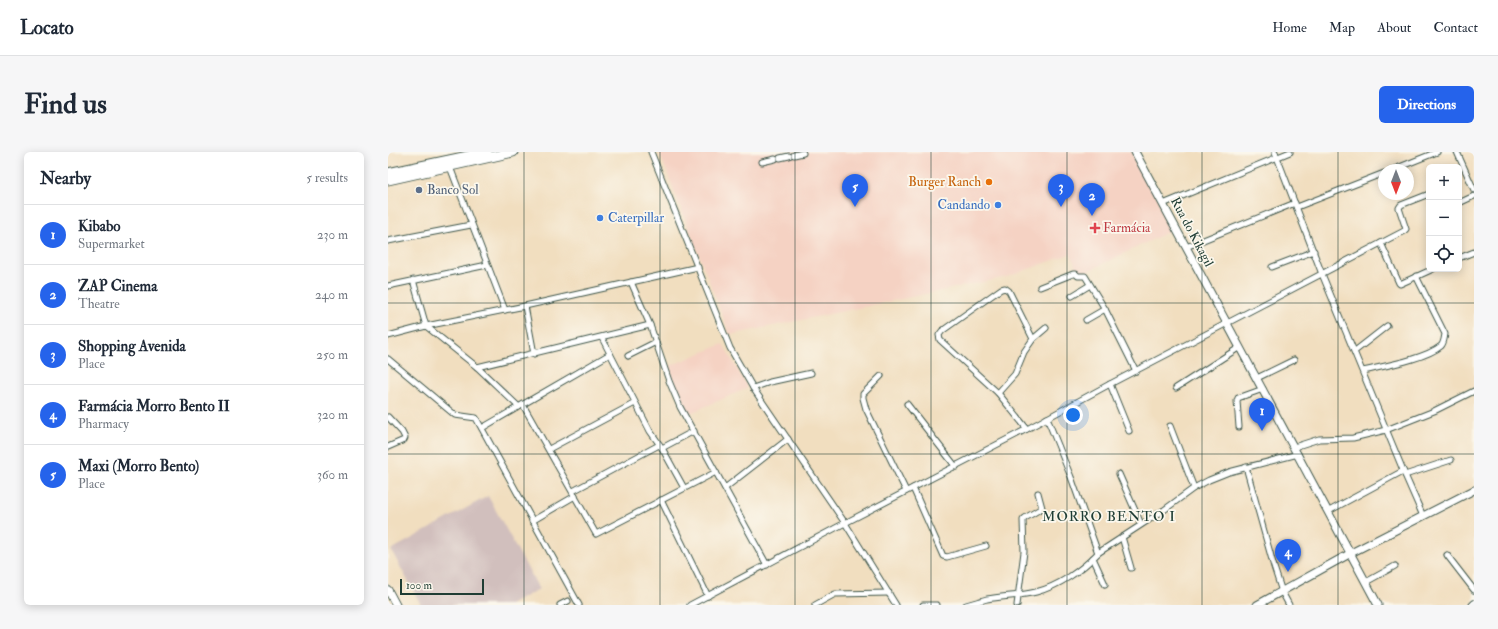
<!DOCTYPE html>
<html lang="en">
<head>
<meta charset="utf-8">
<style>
  :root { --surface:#fff; --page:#f6f6f7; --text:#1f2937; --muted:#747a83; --line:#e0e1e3; --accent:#2563eb }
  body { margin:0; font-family:"IM FELL Double Pica",serif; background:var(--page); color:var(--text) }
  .controls { position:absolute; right:12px; top:12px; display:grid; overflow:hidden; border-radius:6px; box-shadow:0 2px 10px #0003 }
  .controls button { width:36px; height:36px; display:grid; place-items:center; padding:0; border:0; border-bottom:1px solid var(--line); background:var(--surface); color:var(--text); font:20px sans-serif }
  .compass { position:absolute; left:990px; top:12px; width:36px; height:36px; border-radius:50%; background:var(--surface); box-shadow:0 2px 10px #0003; rotate:180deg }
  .scale { position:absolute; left:12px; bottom:10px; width:84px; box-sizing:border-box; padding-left:4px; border:2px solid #1f3d34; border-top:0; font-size:11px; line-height:14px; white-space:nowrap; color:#1f3d34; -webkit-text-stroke:3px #fbf7ec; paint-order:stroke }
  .you { position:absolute; left:685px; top:263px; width:14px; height:14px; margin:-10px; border:3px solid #fff; border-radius:50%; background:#1a73e8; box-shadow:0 0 0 6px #1a73e833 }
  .badge { display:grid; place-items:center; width:26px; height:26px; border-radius:50%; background:var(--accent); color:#fff; font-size:13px; font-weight:700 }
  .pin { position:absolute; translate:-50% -33px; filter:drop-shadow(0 1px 2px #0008) }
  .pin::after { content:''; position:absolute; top:21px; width:14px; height:12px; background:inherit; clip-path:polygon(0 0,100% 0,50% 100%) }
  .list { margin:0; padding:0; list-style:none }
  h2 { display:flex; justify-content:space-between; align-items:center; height:52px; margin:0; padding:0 16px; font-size:17px }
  h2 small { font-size:13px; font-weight:400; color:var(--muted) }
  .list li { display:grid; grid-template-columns:26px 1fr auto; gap:12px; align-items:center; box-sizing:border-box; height:60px; padding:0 16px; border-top:1px solid var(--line) }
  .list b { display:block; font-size:15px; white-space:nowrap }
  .list p { margin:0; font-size:13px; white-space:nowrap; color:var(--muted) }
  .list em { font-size:13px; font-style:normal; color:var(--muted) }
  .icon { flex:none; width:22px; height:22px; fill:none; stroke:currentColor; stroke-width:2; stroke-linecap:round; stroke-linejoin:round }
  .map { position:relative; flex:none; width:1086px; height:453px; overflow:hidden; border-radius:6px }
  header { display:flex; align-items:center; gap:24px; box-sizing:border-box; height:56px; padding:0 20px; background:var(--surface); border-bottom:1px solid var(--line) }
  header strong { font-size:19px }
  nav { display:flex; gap:22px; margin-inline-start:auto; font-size:14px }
  .intro { display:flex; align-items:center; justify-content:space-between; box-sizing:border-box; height:96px; padding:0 24px }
  h1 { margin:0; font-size:28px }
  .button { padding:10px 18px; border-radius:6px; background:var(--accent); color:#fff; font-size:14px; font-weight:700 }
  main { display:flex; gap:24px; padding:0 24px }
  aside { flex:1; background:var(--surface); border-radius:6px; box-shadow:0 2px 10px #0003 }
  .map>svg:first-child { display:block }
  .built { fill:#f5d2c3 }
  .industrial { fill:#d1bfbd }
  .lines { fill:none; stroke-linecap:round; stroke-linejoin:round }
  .street-casing { stroke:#3e5549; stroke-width:7 }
  .secondary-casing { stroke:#3e5549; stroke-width:9 }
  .highway-casing { stroke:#3e5549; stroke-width:11 }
  .street { stroke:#fff; stroke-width:5 }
  .secondary { stroke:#fff; stroke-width:7 }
  .highway { stroke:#fff; stroke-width:9 }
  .grid { fill:none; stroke:#1f3d34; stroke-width:1; stroke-opacity:0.55 }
  .food-dot { fill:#e8710a; stroke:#fbf7ec; stroke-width:1.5 }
  .service-dot { fill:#5c6f8a; stroke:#fbf7ec; stroke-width:1.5 }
  .shop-dot { fill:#3f7fe0; stroke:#fbf7ec; stroke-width:1.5 }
  .health-dot { fill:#e0444e; stroke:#fbf7ec; stroke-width:1.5 }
  .labels { text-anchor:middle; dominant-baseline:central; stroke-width:3.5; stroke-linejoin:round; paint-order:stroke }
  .food-label { font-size:13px; fill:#c56008; stroke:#fbf7ec; text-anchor:end }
  .service-label { font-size:13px; fill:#4e5e75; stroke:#fbf7ec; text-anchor:start }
  .shop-label { font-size:13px; fill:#366cbe; stroke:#fbf7ec; text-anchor:end }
  .health-label { font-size:13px; fill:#be3a42; stroke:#fbf7ec; text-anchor:start }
  .street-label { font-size:13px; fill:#1f3d34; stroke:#fbf7ec }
  .neighbourhood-label { font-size:14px; letter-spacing:1px; fill:#1f3d34; stroke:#fbf7ec }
</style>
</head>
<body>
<header>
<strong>Locato</strong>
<nav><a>Home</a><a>Map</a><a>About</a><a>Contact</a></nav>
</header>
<div class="intro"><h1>Find us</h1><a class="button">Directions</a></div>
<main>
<aside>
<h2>Nearby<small>5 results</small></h2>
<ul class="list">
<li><span class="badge">1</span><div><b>Kibabo</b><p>Supermarket</p></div><em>230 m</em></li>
<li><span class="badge">2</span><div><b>ZAP Cinema</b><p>Theatre</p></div><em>240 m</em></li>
<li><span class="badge">3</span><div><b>Shopping Avenida</b><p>Place</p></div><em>250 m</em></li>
<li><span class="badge">4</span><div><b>Farmácia Morro Bento II</b><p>Pharmacy</p></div><em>320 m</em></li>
<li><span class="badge">5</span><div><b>Maxi (Morro Bento)</b><p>Place</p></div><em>360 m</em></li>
</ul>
</aside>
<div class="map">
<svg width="1086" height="453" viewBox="0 0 1086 453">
  <rect width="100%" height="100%" fill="#fbf7ec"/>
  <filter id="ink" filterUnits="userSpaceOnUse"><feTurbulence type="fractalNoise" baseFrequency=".025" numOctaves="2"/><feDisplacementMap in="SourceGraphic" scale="8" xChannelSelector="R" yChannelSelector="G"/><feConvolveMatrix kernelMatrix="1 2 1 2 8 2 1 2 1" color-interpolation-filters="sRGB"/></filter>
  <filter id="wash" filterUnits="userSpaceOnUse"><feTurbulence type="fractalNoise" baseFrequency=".012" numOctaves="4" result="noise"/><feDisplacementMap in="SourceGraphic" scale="16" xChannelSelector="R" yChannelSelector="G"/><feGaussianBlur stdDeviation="0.9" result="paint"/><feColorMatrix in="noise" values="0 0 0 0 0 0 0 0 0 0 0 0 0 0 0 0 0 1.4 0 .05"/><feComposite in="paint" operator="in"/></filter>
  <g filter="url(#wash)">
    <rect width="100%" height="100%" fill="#f1debf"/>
    <g class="built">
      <polygon points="271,0 745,0 788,76 692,123 682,102 619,125 342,183"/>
      <polygon points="335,192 360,236 300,262 288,239 279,215"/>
    </g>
    <polygon class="industrial" points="100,344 151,437 122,453 33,453 3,398"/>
  </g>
  <g filter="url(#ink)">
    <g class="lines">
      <defs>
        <g id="street">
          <polyline points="263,0 342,196 365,236 457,371 508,453"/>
          <polyline points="887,0 934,122 1017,323 1035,364"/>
          <polyline points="1069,0 1086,38"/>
          <polyline points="406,3 415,1"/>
          <polyline points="392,6 401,4"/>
          <polyline points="374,10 387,7"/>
          <polyline points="62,15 117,158"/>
          <polyline points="1004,18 1049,0"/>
          <polyline points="1071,51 1086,44"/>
          <polyline points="775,52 902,0"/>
          <polyline points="909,55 996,21"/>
          <polyline points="0,89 83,73"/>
          <polyline points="993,91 1011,131 1012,132 1045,117"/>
          <polyline points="798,95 907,51"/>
          <polyline points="1071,106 1086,100"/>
          <polyline points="884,115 926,99"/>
          <polyline points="25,128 38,174 89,215 131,255"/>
          <polyline points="243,130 262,173 281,229 292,255 379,413"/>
          <polyline points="0,134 99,113"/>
          <polyline points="652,135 685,122 688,122 690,124 697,124 717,157 748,219"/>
          <polyline points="684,144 702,133"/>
          <polyline points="137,154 146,202"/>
          <polyline points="698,168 717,157"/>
          <polyline points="0,184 38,174 137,154 310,115"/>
          <polyline points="214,186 262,279 274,296 296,336"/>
          <polyline points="967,199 999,174"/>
          <polyline points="240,204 268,190"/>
          <polyline points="0,207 67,263 88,266 191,453"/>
          <polyline points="89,215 262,173"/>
          <path d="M975,219C996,214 1037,207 1053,194C1056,191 1056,187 1057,182L1028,124"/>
          <polyline points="493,224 475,242 475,246 478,257 518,339"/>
          <polyline points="869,226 906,208"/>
          <polyline points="722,232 741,279"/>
          <polyline points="365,236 382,230 423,221"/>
          <polyline points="788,236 852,195"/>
          <polyline points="610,241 627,222 636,200 645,187 658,176"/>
          <polyline points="519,252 568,315"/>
          <polyline points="135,253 208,382 328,320"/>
          <polyline points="0,265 14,280 17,286 16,288 0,295"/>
          <polyline points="659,266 683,325 710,401"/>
          <polyline points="782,274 806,336"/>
          <polyline points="851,275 849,249 850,246 875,237"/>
          <polyline points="94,276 222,202"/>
          <polyline points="639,277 610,241 552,188 551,183 554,179 613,137 617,136 621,139 645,187"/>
          <polyline points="906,295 931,287 965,286 998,278 1046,259 1086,239"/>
          <polyline points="274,296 306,279"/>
          <polyline points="161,297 247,251"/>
          <polyline points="858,315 886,415 894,440 901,453"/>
          <polyline points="731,322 753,372"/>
          <polyline points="1017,323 1063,308"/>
          <polyline points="337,336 400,287"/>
          <polyline points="525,336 555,404 559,405 598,394"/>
          <polyline points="185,339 271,293"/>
          <polyline points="273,348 320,444"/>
          <polyline points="941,359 1015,319"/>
          <polyline points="144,369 187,344"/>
          <polyline points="734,385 743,416"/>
          <polyline points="1059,403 1086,438"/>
          <polyline points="705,406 717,432"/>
          <polyline points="978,430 1007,414"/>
          <polyline points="172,453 180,449"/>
          <polyline points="302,453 457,371 639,277 722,232 1016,79 1018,77 1011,56 1013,53 1041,42"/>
          <polyline points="427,453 447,442 501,441"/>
          <polyline points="535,453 549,453"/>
          <path d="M578,453C585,451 592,449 599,447C615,444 632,444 648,440C671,434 694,418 710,401L776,358L806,336L821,328L841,320L910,302"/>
          <polyline points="629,453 636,400 635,368 637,366 654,356 650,341"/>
          <polyline points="1084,453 1086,451"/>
        </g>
        <g id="secondary">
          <polyline points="747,0 990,453"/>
          <polyline points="0,438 8,453"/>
          <polyline points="869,453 963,401 1086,338"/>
        </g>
        <g id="highway">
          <polyline points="0,21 99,0"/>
          <polyline points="0,28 125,0"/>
        </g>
      </defs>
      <use href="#street" class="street-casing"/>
      <use href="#secondary" class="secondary-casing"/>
      <use href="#highway" class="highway-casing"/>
      <use href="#street" class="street"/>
      <use href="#secondary" class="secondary"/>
      <use href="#highway" class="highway"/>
    </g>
  </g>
  <path class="grid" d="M136,0V453M272,0V453M407,0V453M543,0V453M679,0V453M814,0V453M950,0V453M0,151H1086M0,302H1086"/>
  <circle class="food-dot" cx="601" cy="30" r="4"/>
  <circle class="service-dot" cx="31" cy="38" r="4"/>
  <g class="shop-dot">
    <circle cx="610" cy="53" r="4"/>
    <circle cx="212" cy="66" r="4"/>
  </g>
  <path class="health-dot" d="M705 70h4v4h4v4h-4v4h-4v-4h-4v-4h4z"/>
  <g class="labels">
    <g class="food-label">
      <text x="593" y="30">Burger Ranch</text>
    </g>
    <g class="service-label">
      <text x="39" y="38">Banco Sol</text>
    </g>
    <g class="shop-label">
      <text x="602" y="53">Candando</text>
      <text x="220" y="66" text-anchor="start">Caterpillar</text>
    </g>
    <g class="health-label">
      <text x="715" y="76">Farmácia</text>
    </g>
    <g class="street-label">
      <text transform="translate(804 80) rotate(62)">Rua do Kikagil</text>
    </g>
    <g class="neighbourhood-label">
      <text x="721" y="364">MORRO BENTO I</text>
    </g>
  </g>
</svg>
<div class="controls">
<button>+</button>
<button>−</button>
<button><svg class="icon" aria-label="locate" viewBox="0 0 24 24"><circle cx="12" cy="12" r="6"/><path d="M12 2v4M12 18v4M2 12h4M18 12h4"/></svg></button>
</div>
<svg class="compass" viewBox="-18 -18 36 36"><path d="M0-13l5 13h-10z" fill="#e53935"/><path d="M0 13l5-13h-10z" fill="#747a83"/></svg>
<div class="scale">100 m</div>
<div class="you"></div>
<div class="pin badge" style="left:874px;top:279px">1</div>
<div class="pin badge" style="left:704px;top:64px">2</div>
<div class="pin badge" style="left:673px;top:55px">3</div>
<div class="pin badge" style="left:900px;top:420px">4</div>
<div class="pin badge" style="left:467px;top:55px">5</div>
</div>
</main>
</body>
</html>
